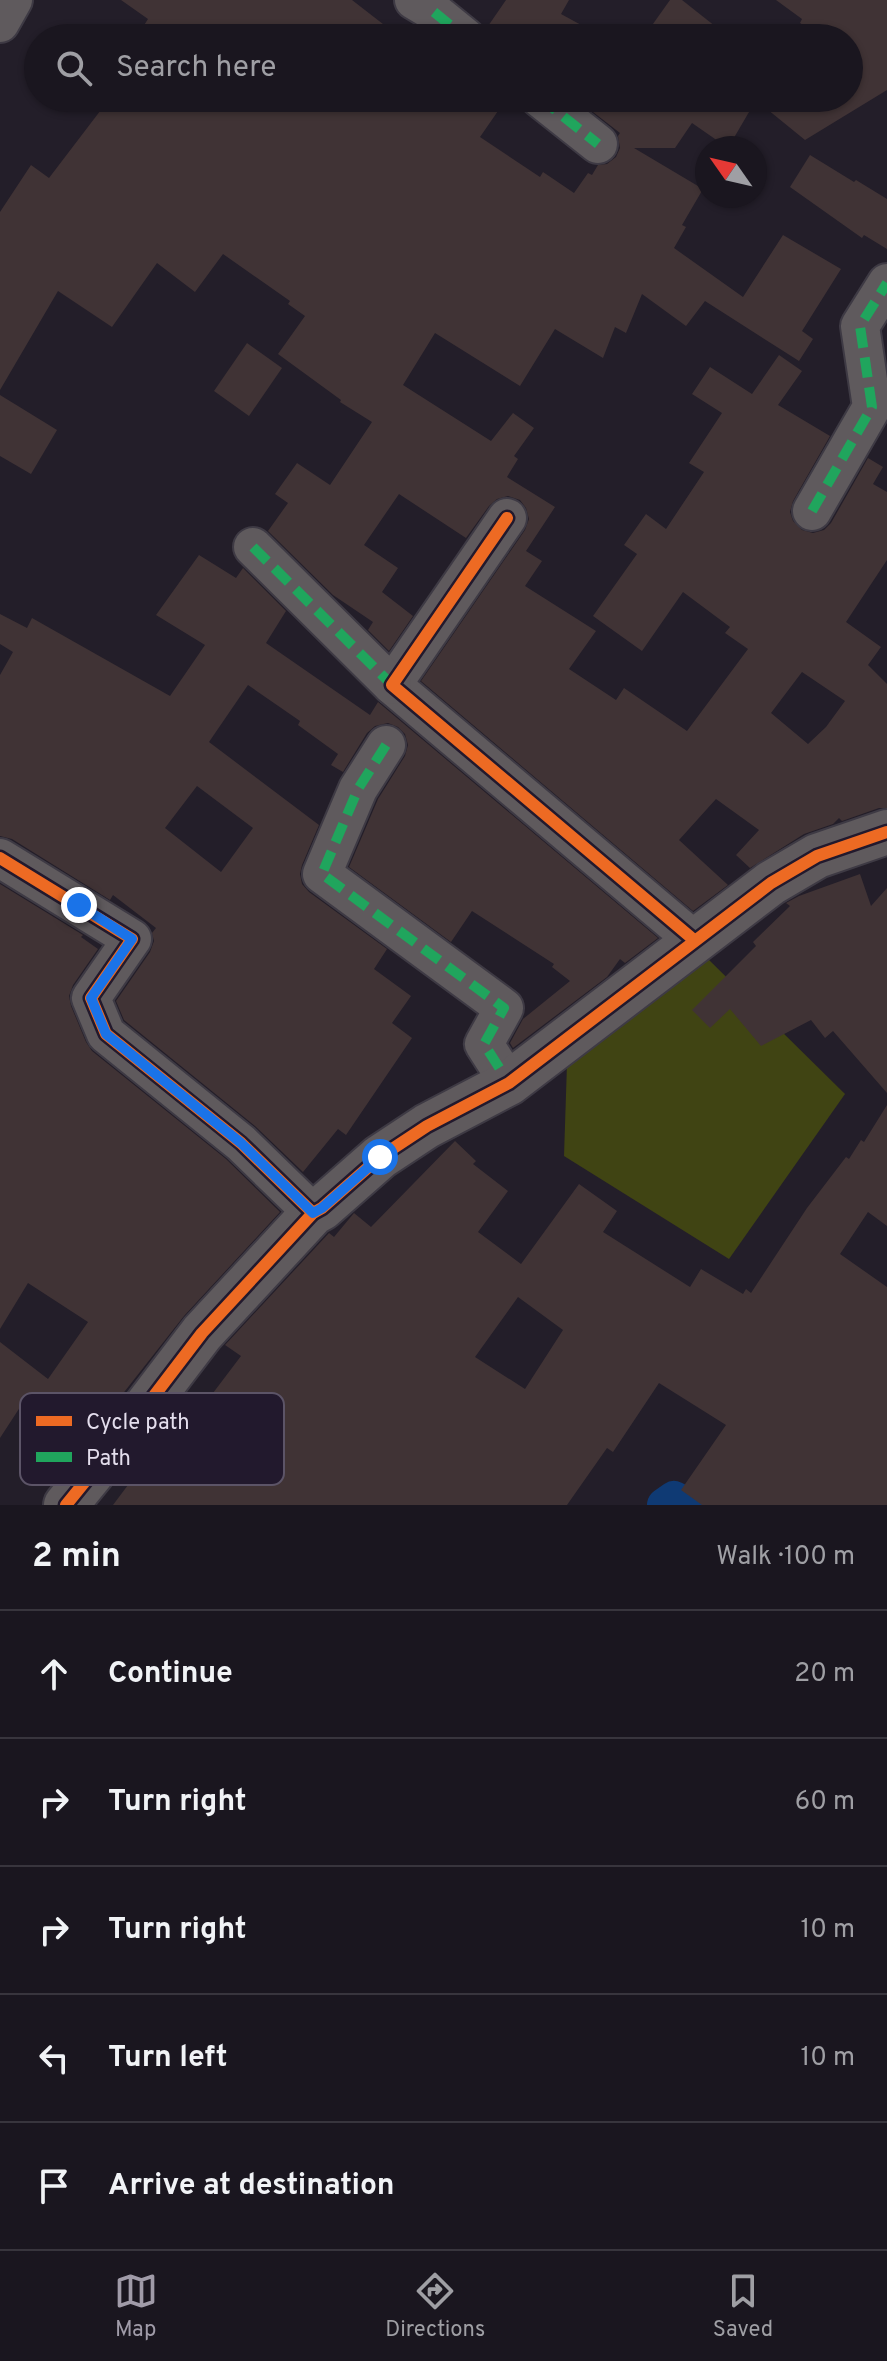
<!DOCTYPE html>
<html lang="en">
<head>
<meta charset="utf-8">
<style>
  :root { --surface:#1a161f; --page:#27232c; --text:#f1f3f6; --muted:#9f9fa4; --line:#38353d; --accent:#a09ba8 }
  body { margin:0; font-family:Overpass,sans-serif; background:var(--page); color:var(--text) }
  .compass { position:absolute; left:695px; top:136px; width:72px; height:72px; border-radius:50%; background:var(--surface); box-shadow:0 2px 6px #0004; rotate:304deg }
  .stop { position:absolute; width:24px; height:24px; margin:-18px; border:6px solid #1a73e8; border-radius:50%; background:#fff }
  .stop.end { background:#1a73e8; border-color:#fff; box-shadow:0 2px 8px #0008 }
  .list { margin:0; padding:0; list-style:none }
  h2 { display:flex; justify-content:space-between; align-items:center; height:104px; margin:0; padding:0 32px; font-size:34px }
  h2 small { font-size:26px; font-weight:400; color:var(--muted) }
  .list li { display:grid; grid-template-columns:52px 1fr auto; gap:24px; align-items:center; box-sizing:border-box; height:128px; padding:0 32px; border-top:2px solid var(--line) }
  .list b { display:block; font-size:30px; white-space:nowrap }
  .list em { font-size:26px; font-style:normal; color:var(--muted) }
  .icon { flex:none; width:44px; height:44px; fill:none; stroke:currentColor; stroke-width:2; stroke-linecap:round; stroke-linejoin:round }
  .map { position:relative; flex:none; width:887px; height:1505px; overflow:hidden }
  .search { position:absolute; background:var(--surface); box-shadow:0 2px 6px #0004; left:24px; right:24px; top:24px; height:88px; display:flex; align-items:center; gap:20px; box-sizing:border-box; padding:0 28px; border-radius:44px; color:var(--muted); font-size:30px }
  .sheet { height:744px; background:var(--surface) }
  nav { display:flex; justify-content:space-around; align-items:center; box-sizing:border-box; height:112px; border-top:2px solid var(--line); background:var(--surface); font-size:22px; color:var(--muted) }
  nav a { display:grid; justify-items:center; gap:4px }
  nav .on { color:var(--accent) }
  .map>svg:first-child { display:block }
  .green { fill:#404413 }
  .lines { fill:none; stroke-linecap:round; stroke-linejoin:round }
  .canal { stroke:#0f3a74; stroke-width:34 }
  .building { fill:#403335; fill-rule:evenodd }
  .minor-casing { stroke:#3e3a44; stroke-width:42 }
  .tertiary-casing { stroke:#3e3a44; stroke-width:48 }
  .minor { stroke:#5f5a5d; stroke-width:38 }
  .tertiary { stroke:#5f5a5d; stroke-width:44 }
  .quiet { stroke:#20a55d; stroke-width:10; stroke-dasharray:20 10; stroke-linecap:butt }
  .cycleway-casing { stroke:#22192d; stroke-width:17 }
  .cycleway { stroke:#ed6a23; stroke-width:12 }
  .route { stroke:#1a73e8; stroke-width:10 }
  .key { fill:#22192d; stroke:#5c5467; stroke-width:2 }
  .key-label { font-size:22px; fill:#e4deed }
</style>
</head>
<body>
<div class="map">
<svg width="887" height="1505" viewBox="0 0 887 1505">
  <rect width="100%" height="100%" fill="#231e29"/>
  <polygon class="green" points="705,956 845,1094 729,1259 564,1156 567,1064"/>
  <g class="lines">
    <polyline class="canal" points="664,1505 674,1498 688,1505"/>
  </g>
  <g class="building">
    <polygon points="121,0 352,0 401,38 136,38 148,19"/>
    <polygon points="506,0 569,0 561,14 605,38 487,38 486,29"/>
    <polygon points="670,0 682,0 730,38 643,38"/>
    <path d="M776,0H887V90L805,140L756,100L728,148L692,123L675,148H634L703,189L682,225L686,227L674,248L743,297L783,235L841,269L802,331L813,339L799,361L705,301L686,326L642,294L626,333L615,327L603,358L555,329L520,386L435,333L403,385L491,441L513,413L534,428L514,456L518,459L507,477L555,507L526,551L542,561L525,586L596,631L569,669L616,700L624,688L687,731L748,649L725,633L730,627L683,592L642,651L593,616L637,554L624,545L646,514L666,529L704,472L689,463L722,413L692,394L710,367L752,394L779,355L802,371L778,405L830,436L793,501L790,512L793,521L802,530L813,533L824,530L831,523L868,458L883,467L873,484L887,492V560L846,622L881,647L868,665L887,684V808H879L842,821L839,818L833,824L804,834L750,868L736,855L759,830L716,799L679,840L728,885L693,911L421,681L525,530L529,519L526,508L520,500L508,496L497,499L489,506L466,538L399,494L364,545L398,568L382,592L413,616L389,651L368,630L373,622L333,595L268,531L288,503L275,494L297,463L330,485L372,422L340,402L341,400L278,354L305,316L288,304L290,301L223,254L195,292L157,263L112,327L58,291L0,390V212L31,165L49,178L110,98H181L197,109L203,98H390L406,109L413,98H507L480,137L540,177L543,172L574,193L588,173L592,175L598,165L607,164L616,157L620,148L618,136L620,133L575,98H849V38H821L800,23L802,19ZM802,672L845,701L826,727L808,744L771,713Z"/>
    <polygon points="810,155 854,182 856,180 887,199 887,249 864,235 862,238 790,187"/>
    <polygon points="247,343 282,368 249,416 214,391"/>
    <polygon points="0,395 57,430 31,474 0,456"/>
    <path d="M199,555L236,578L243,568L286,611L266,643L370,715L378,702L658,938L625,963L620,959L607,977L513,1048L510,1043L523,1019L570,981L552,967L554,964L472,911L451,942L349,867L378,799L405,756L408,745L405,734L398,727L388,723L375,726L367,733L343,772L331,765L338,754L298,725L300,721L248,685L209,742L319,825L302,865L300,874L302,884L309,892L387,949L374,969L411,996L392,1023L412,1038L346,1135L338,1129L303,1172L255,1126L124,1020L116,1001L150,952L154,941L152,933L156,928L113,895L110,900L12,839L0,836V675L13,652L0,644V614L27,628L32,618L170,696L205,645L156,615ZM197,786L253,828L221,872L165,828Z"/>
    <polygon points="860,874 871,906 887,888 887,1093 833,1031 825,1038 811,1020 761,1046 730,1009 710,1028 692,1010 756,946 753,942 790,906 786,903 799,896"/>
    <polygon points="0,884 83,935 81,937 98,949 73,985 69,996 71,1006 86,1042 92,1051 226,1159 280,1212 184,1316 88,1438 28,1395 0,1438 0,1342 48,1379 88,1322 28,1283 0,1329"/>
    <path d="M887,1105V1226L868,1212L840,1254L887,1287V1505H702L681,1490L726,1425L659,1383L613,1452L607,1448L567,1505H113L137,1473L143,1477L182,1422L188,1426L241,1356L225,1345L329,1233L334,1237L354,1213L371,1227L455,1141L476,1161L473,1164L508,1191L478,1232L521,1264L579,1184L617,1211L603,1232L690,1287L701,1269L743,1294L746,1289L751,1293L807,1208L846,1157L849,1159L861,1140L864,1142ZM518,1297L563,1330L525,1389L475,1357Z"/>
  </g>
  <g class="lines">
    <defs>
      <g id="minor">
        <polyline points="414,0 434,12 466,38"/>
        <polyline points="0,23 13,0"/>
        <polyline points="540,98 598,144"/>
        <polyline points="812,511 872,407 860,326 887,283"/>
        <polyline points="507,518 392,685 694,940"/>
        <polyline points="253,547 392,685"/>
        <polyline points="386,745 358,789 322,874 504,1008 484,1044 509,1083"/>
        <polyline points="0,858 132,939 91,998 106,1034 241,1143 313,1213"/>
      </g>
      <polyline id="tertiary" points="66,1505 144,1409 202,1333 313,1213 322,1208 380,1157 427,1126 509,1083 771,883 817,856 887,832"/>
    </defs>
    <use href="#minor" class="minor-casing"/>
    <use href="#tertiary" class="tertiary-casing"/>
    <use href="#minor" class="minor"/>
    <use href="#tertiary" class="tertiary"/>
    <g class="quiet">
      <polyline points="434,12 466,38"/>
      <polyline points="540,98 598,144"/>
      <polyline points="812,511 872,407 860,326 887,283"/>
      <polyline points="253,547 392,685"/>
      <polyline points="386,745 358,789 322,874 504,1008 484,1044 509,1083"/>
    </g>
    <defs>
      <g id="cycleway">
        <polyline points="507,518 392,685 694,940"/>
        <polyline points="0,858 132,939 91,998 106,1034 241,1143 313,1213"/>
        <polyline points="66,1505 144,1409 202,1333 313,1213 322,1208 380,1157 427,1126 509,1083 771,883 817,856 887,832"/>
      </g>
    </defs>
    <use href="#cycleway" class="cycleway-casing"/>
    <use href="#cycleway" class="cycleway"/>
  </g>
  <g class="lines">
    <polyline class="route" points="79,905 132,939 91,998 106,1034 241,1143 313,1213 322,1208 380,1157"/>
  </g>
  <rect x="20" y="1393" width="264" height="92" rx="12" class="key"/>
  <rect x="36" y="1416" width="36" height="10" fill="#ed6a23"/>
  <rect x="36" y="1452" width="36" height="10" fill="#20a55d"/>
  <g class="key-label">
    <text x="86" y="1429">Cycle path</text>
    <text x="86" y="1465">Path</text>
  </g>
</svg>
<svg class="compass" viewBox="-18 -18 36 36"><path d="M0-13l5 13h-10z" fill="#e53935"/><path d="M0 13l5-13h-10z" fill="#9f9fa4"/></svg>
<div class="stop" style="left:380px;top:1157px"></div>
<div class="stop end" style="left:79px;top:905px"></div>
<div class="search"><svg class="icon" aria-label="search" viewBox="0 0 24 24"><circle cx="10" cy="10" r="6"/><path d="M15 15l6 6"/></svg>Search here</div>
</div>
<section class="sheet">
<h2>2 min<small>Walk · 100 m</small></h2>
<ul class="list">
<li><svg class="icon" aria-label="ahead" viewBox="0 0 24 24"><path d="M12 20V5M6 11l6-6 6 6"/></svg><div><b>Continue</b></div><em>20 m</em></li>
<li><svg class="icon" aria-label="right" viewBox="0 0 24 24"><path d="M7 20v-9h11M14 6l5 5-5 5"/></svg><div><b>Turn right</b></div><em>60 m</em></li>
<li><svg class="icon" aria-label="right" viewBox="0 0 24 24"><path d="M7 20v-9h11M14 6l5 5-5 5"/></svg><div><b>Turn right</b></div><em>10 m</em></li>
<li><svg class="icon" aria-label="left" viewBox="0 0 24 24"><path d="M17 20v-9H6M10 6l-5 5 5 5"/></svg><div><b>Turn left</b></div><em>10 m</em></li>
<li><svg class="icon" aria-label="arrive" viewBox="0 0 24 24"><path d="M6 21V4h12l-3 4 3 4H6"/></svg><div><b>Arrive at destination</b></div></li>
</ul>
</section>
<nav>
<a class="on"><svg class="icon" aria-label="map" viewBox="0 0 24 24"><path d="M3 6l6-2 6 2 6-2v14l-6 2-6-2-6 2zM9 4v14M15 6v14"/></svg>Map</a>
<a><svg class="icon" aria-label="directions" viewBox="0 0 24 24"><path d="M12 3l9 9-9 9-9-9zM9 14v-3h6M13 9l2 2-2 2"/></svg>Directions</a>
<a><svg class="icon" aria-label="saved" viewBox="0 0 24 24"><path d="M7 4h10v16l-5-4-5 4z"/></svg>Saved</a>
</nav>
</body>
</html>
